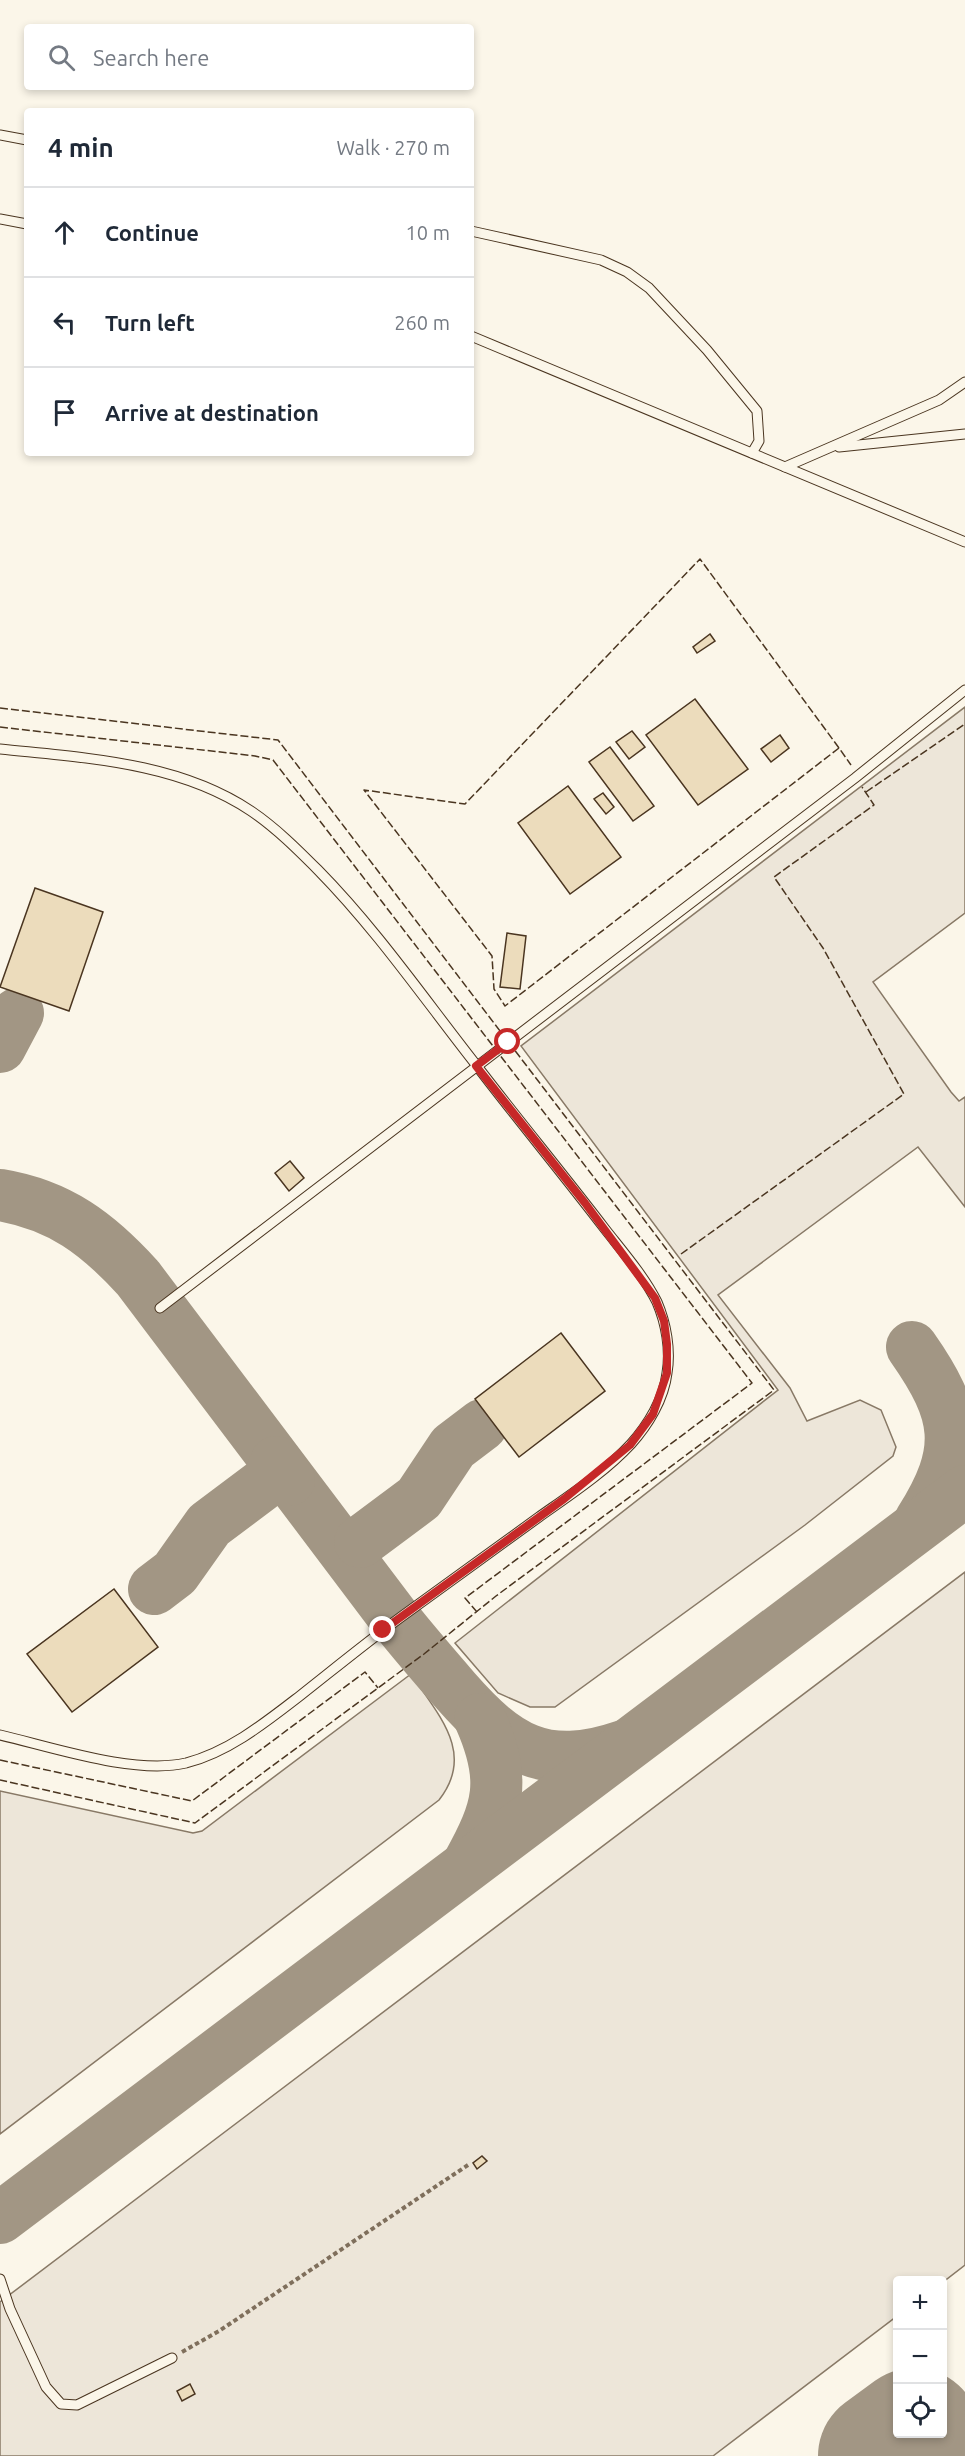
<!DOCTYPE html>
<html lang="en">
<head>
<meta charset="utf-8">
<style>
  :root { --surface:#fff; --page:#f2f2f3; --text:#1f2937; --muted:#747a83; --line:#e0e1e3 }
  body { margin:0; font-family:Ubuntu,sans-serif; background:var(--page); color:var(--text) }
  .controls { position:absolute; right:18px; bottom:18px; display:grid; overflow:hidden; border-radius:6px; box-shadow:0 3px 9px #0003 }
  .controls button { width:54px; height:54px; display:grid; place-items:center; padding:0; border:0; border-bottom:2px solid var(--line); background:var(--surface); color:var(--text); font:30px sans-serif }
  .stop { position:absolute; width:18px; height:18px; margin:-14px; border:4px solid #c62828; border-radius:50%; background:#fff }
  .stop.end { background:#c62828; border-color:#fff; box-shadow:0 2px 6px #0008 }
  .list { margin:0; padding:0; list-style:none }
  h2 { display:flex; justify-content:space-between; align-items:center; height:78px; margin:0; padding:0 24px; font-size:26px }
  h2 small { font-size:20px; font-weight:400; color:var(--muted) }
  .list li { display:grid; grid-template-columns:39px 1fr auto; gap:18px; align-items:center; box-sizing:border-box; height:90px; padding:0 24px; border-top:2px solid var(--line) }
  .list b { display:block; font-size:22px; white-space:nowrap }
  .list em { font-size:20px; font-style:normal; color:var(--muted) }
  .icon { flex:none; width:33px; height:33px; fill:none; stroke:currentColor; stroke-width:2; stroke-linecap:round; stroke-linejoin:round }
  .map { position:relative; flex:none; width:965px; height:2456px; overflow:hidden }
  .search { position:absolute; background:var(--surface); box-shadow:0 3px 9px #0003; left:24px; top:24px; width:450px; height:66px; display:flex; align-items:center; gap:15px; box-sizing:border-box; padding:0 21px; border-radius:6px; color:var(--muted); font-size:22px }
  .panel { position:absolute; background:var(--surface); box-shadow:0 3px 9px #0003; left:24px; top:108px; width:450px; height:348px; border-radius:6px }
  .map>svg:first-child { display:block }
  .green { fill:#ede6d9; stroke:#887966; stroke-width:1.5 }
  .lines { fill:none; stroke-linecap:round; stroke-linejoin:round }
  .taxiway { stroke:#a29684; stroke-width:52 }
  .runway { stroke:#a29684; stroke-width:132 }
  .building { fill:#ecdcbc; stroke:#4a3520; stroke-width:1.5 }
  .service-casing { stroke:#4a3520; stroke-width:11 }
  .path { stroke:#7f6f5c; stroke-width:4; stroke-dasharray:4.5 3; stroke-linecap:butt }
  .service { stroke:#fbf6e9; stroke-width:9 }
  .fence { stroke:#4a3520; stroke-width:1.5; stroke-dasharray:8 3; stroke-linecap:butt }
  .route { stroke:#c62828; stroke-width:8 }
</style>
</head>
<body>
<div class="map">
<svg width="965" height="2456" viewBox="0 0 965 2456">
  <rect width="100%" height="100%" fill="#fbf6e9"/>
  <g class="green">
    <polygon points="965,707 965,913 873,982 951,1092 959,1101 965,1097 965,1207 918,1147 718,1295 790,1388 807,1421 860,1400 881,1410 896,1447 893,1456 805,1525 555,1707 530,1707 498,1693 455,1643 778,1390 521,1046"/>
    <polygon points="965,1572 965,2265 943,2282 942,2280 898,2280 897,2316 713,2456 0,2456 0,2302"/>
    <path d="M411,1674C438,1715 476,1753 439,1800L0,2134V1791L193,1833L202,1831Z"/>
  </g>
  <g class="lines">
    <g class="taxiway">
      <polyline points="0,1047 18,1013"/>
      <path d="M0,1195C60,1205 98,1234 138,1278L396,1620C415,1644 435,1667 455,1690C506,1748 544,1773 623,1746"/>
      <path d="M912,1347C959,1414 965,1450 920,1521"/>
      <polyline points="360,1542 419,1498 453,1447 482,1425"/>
      <polyline points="154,1589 175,1573 209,1525 269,1480 289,1480 276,1462 273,1469"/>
      <path d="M468,1864C499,1808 507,1780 480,1719"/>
      <polyline points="0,2218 965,1491"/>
    </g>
    <polyline class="runway" points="884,2456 914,2434"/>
  </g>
  <g class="building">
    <polygon points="710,634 715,641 697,653 693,647"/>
    <polygon points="695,699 748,769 698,805 646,735"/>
    <polygon points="632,731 645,747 629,759 616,742"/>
    <polygon points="780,735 789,748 771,762 761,749"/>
    <polygon points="610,747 654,806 633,821 589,762"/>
    <polygon points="568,786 621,857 570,894 518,823"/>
    <polygon points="603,793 614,807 606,814 594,799"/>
    <polygon points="35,888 103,912 69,1011 0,987"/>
    <polygon points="507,933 526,936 520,989 500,987"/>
    <polygon points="290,1161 304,1178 289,1191 275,1173"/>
    <polygon points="561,1333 605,1391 519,1457 475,1399"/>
    <polygon points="114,1589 158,1647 72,1712 27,1654"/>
    <polygon points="482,2156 487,2161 477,2169 473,2163"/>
    <polygon points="190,2384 195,2394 182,2401 177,2391"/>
  </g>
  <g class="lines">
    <defs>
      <g id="service">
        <polyline points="0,135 27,140"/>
        <polyline points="0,219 27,224"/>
        <polyline points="471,231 601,260 627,272 649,288 707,350 757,411 759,441 752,453"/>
        <polyline points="471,336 965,542"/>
        <polyline points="839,447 965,434"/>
        <polyline points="785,467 939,400 965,382"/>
        <path d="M0,749C85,758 178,762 251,811C276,828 297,849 318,870C377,930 425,1000 477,1066C519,1121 563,1174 605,1229C623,1252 644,1276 657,1302C666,1323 671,1350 667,1373C664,1399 648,1425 631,1444C605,1472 570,1495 539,1517C493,1550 447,1584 401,1617C367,1642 334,1669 301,1695C266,1722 229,1752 186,1763C134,1775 52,1747 0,1735"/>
        <polyline points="160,1308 855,778 965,690"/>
        <polyline points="0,2279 10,2309 46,2387 61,2404 77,2405 172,2358"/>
      </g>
    </defs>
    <use href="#service" class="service-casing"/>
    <polyline class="path" points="182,2352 219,2331 468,2165"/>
    <use href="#service" class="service"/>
    <g class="fence">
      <polyline points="0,708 278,740 774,1390 496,1596 424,1654 195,1823 0,1780"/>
      <polyline points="0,727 255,756 273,760 752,1383 465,1598 477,1612"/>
      <polyline points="839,748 505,1006 494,989 492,956 364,790 465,804 700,559 839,748 851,765"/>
      <polyline points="866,792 965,724"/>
      <polyline points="681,1254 904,1094 823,948 774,877 874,805 862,787"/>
      <polyline points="0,1760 192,1801 365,1672 378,1688"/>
    </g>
  </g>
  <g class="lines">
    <polyline class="route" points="383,1630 564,1499 630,1445 653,1414 667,1373 667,1344 664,1321 655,1298 585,1203 476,1066 508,1042"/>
  </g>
</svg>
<div class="controls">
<button>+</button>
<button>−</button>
<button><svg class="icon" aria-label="locate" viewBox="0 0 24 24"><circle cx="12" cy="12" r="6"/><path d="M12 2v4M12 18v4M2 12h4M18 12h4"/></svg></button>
</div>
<div class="stop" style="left:508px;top:1042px"></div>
<div class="stop end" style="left:383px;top:1630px"></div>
<div class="search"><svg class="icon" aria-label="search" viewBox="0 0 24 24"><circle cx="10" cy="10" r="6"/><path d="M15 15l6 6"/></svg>Search here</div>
<section class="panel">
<h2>4 min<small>Walk · 270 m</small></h2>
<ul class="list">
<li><svg class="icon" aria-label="ahead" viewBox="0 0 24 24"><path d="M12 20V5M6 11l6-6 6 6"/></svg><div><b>Continue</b></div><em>10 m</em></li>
<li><svg class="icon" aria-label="left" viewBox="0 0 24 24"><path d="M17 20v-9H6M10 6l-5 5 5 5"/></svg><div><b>Turn left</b></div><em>260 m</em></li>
<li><svg class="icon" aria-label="arrive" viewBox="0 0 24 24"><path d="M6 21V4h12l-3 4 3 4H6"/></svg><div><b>Arrive at destination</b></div></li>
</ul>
</section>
</div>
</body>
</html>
